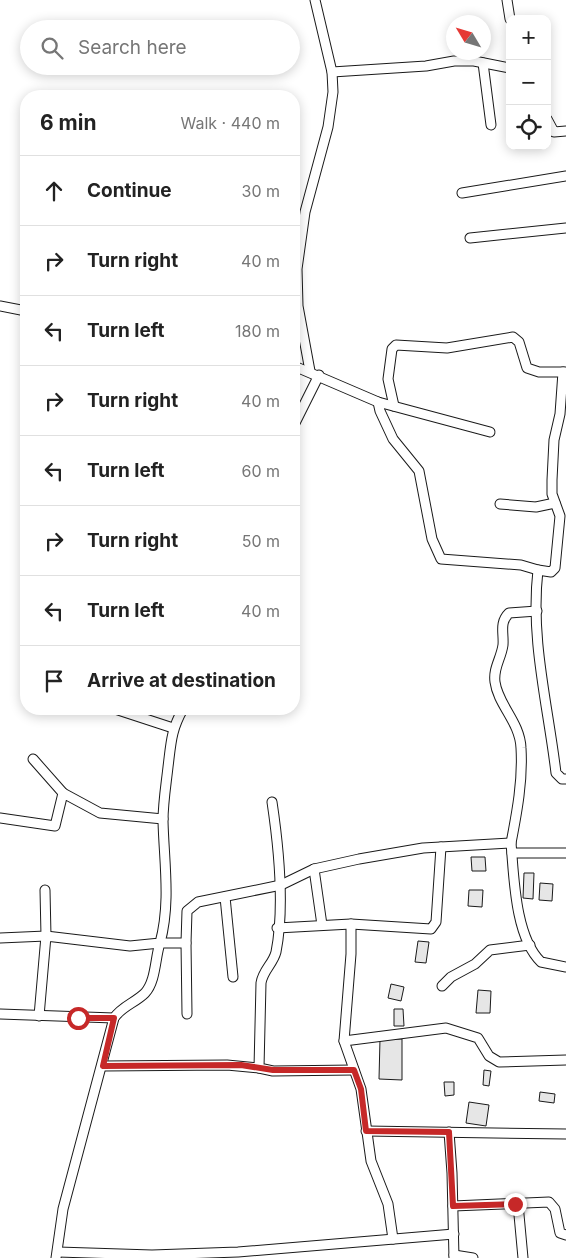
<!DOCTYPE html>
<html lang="en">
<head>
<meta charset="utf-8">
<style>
  :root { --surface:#fff; --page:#f6f6f6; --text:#222; --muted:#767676; --line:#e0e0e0 }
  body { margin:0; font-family:Inter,sans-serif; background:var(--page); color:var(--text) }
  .controls { position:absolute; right:15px; top:15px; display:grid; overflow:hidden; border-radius:10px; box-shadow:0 2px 12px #0003 }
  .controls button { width:45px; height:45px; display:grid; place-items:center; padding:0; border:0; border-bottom:1px solid var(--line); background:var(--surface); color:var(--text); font:25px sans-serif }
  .compass { position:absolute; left:446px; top:15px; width:45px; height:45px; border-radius:50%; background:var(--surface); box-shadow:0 2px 12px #0003; rotate:308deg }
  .stop { position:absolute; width:15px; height:15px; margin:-11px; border:4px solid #c62828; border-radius:50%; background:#fff }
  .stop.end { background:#c62828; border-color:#fff; box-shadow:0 1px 5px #0008 }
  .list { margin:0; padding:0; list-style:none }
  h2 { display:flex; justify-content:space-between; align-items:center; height:65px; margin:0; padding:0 20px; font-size:21px }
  h2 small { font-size:16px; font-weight:400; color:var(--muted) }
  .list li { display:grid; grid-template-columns:32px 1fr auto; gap:15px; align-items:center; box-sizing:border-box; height:70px; padding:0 20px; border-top:1px solid var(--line) }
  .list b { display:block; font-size:19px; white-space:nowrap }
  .list em { font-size:16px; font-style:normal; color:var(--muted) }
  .icon { flex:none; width:28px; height:28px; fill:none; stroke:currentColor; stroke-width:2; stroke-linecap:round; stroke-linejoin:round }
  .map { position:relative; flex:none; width:566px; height:1258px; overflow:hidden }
  .search { position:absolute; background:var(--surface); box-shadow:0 2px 12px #0003; left:20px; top:20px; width:280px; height:55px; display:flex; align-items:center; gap:12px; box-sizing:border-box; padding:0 18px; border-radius:28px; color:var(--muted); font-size:19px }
  .panel { position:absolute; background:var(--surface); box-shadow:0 2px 12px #0003; left:20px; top:90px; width:280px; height:625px; border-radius:20px }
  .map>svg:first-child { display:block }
  .building { fill:#e6e6e6; stroke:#1a1a1a }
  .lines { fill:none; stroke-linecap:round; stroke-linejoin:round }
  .minor-casing { stroke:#1a1a1a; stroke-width:11 }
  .minor { stroke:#fff; stroke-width:9 }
  .route { stroke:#c62828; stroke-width:6 }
</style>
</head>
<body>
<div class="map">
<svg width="566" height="1258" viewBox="0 0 566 1258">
  <rect width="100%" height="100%" fill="#fff"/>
  <g class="building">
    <polygon points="471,857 485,857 486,871 472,871"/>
    <polygon points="524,873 534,873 533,899 523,898"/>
    <polygon points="540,883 553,884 552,901 539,900"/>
    <polygon points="469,890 483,890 482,907 468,906"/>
    <polygon points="418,941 429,942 426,963 415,962"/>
    <polygon points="391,984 404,987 401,1001 388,998"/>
    <polygon points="478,990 491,991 490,1013 476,1013"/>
    <polygon points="394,1009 403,1009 404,1026 394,1026"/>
    <polygon points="380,1039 402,1039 402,1080 379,1079"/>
    <polygon points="484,1070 491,1071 489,1086 483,1085"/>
    <polygon points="444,1082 454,1082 454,1095 445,1096"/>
    <polygon points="540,1092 555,1094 554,1103 539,1101"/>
    <polygon points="469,1102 489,1105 486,1126 466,1123"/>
  </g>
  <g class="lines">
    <defs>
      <g id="minor">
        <polyline points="507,0 510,19"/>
        <polyline points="483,63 491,125"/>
        <polyline points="332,72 426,66 454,61 474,61 510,68"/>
        <polyline points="547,119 554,132 566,131"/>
        <polyline points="462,193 566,176"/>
        <polyline points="470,238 566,228"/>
        <polyline points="0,306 26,311"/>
        <polyline points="294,366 378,402 490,432"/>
        <polyline points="310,371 298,306 297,269 305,212 328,127 333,92 332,72 315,0"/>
        <path d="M563,372L560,414L554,440L552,480V494L560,516L555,568L551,572L538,570C530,639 548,705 556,773L562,779H566"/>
        <polyline points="378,402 380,411 393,439 419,471 432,539 441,559 521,565 538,570"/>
        <polyline points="394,406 388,379 392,349 396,345 447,348 513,337 519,342 527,368 539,372 566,372"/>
        <polyline points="294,425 319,375"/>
        <polyline points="500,504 536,507 555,503"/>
        <polyline points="115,709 173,728"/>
        <polyline points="33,759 63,793"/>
        <path d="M272,802C279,849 285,906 276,952C273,964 263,970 261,983L259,1068L273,1071L354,1070"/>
        <polyline points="0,818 55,826 63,793 100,813 163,819"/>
        <path d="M511,843C517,812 523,780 521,748C520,722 498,705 495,682C493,668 501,659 503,645C504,633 499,623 509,613L537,611"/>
        <polyline points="512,853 566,853"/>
        <polyline points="314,869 322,925"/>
        <polyline points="225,897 233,977"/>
        <polyline points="351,924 351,954 344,1041 361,1089 371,1161 388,1204 393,1239"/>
        <polyline points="277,928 351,924 431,929 436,922 441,847"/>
        <polyline points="0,938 46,936 45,890"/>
        <path d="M186,943L187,911L198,902L281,885L314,869L359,859L423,848L511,843C514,877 515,937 541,962L566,967"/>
        <polyline points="442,986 451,977 475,964 490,950 530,945"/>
        <polyline points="0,1014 114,1018"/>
        <path d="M39,1016L46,936L130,946L160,943C171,902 164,862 163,821C163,803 166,785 168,767C171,743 171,730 183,709"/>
        <polyline points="344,1041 446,1028 478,1038 489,1056 499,1062 566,1060"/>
        <polyline points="103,1066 227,1065 259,1068"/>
        <polyline points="366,1131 566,1134"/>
        <polyline points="449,1132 452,1173 454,1258"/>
        <polyline points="518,1204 523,1258"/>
        <polyline points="453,1206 549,1202 555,1209 560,1233 566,1235"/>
        <polyline points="58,1252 152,1255 238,1252 454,1234"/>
        <polyline points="454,1255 473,1258"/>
        <path d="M56,1258L63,1209L114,1018C122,1006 135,1003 145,993C156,981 155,958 160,943H186L187,1014"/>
      </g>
    </defs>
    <use href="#minor" class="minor-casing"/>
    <use href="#minor" class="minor"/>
  </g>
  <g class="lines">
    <polyline class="route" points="78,1018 114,1018 103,1066 241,1065 273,1070 354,1070 361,1089 366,1131 449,1132 453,1206 515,1204"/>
  </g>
</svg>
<div class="controls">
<button>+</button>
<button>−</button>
<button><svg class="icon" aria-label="locate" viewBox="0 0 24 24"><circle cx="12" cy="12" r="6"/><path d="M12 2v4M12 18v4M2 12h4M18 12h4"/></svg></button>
</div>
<svg class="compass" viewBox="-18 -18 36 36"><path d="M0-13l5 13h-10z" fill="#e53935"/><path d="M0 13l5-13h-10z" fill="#767676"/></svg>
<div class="stop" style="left:78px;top:1018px"></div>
<div class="stop end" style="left:515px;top:1204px"></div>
<div class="search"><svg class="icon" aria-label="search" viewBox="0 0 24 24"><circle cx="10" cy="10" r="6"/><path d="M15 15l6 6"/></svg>Search here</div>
<section class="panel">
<h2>6 min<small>Walk · 440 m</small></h2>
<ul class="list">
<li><svg class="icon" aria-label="ahead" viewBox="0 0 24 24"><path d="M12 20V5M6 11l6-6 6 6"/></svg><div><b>Continue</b></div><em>30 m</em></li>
<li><svg class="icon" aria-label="right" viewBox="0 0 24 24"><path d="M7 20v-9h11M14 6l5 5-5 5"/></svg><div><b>Turn right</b></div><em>40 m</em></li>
<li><svg class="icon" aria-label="left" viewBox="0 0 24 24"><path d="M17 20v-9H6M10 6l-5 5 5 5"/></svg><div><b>Turn left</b></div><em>180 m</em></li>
<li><svg class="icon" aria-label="right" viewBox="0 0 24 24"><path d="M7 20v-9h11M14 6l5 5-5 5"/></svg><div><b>Turn right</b></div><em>40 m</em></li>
<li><svg class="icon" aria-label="left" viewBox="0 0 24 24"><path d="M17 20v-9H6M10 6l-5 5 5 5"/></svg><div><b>Turn left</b></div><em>60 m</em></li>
<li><svg class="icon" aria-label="right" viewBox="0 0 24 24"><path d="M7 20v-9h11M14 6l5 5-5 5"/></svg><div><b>Turn right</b></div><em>50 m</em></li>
<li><svg class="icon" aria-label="left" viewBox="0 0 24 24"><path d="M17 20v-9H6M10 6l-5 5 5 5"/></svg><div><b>Turn left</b></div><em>40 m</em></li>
<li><svg class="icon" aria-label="arrive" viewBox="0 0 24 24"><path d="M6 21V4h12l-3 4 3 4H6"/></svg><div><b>Arrive at destination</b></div></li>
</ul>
</section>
</div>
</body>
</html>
